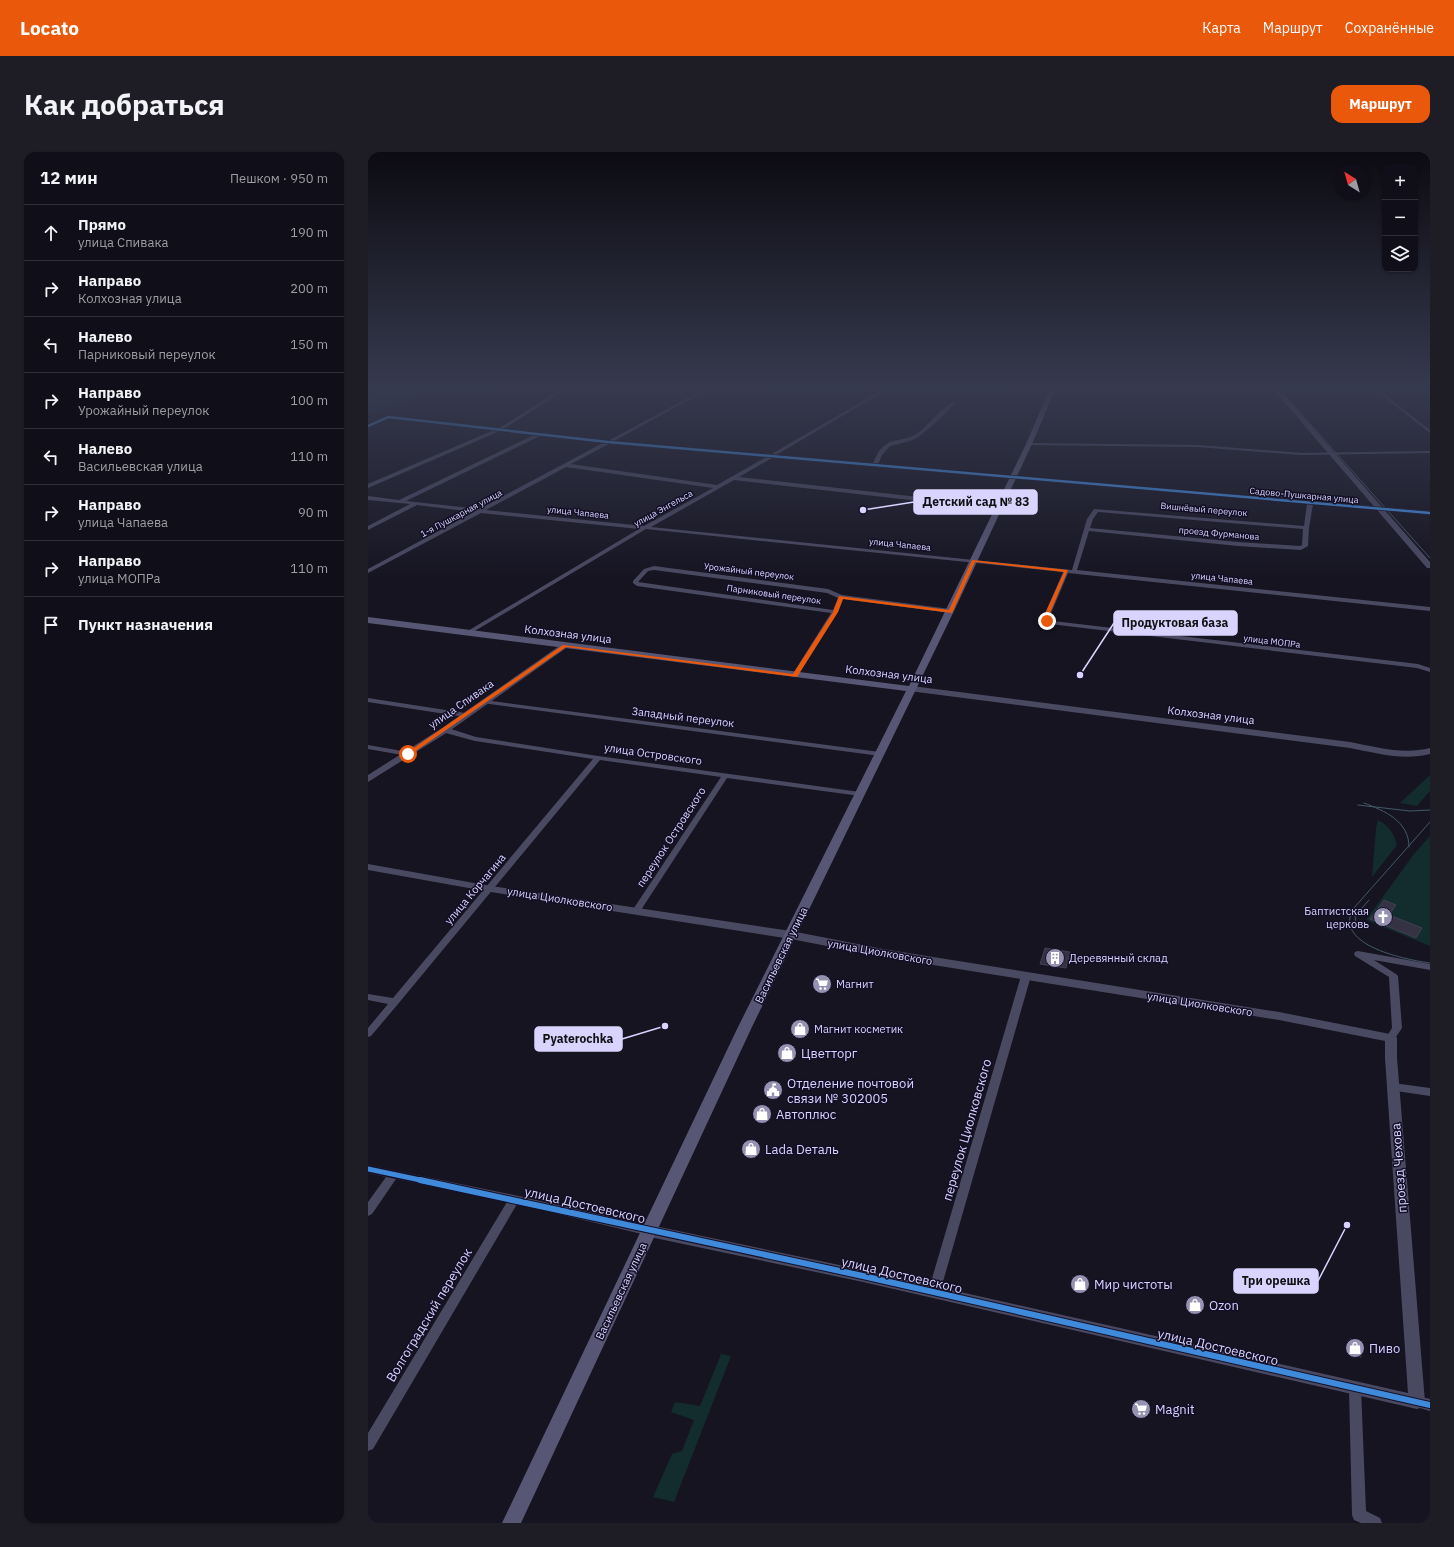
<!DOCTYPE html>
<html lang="ru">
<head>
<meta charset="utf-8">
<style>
  :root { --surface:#100f19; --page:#1e1d26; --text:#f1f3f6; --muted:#9c9ca2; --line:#302f38; --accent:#ea580c }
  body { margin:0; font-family:"IBM Plex Sans",sans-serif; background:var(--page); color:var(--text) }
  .controls { position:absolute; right:12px; top:12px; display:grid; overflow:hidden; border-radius:8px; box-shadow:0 1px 3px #0004 }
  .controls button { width:36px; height:36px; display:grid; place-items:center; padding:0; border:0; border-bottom:1px solid var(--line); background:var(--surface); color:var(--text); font:20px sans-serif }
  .compass { position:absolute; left:966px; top:12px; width:36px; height:36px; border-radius:50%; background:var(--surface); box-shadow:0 1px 3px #0004; rotate:323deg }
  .stop { position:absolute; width:12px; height:12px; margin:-9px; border:3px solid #ea580c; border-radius:50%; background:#fff }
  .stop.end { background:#ea580c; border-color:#fff; box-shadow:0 1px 4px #0008 }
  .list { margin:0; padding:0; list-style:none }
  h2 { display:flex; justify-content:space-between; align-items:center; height:52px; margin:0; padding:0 16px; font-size:17px }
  h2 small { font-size:13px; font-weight:400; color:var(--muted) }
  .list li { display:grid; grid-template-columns:26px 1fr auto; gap:12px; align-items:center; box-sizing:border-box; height:56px; padding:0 16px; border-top:1px solid var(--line) }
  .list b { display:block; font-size:15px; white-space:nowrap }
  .list p { margin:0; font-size:13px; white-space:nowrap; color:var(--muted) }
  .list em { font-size:13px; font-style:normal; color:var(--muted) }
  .icon { flex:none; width:22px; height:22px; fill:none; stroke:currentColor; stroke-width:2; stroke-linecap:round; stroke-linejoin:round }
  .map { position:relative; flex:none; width:1062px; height:1371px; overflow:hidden; border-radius:12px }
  header { display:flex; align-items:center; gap:24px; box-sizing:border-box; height:56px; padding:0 20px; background:var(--accent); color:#fff }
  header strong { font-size:19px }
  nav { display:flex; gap:22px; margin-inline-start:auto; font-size:14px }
  .intro { display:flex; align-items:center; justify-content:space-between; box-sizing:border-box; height:96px; padding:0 24px }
  h1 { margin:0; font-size:28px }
  .button { padding:10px 18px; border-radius:12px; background:var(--accent); color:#fff; font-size:14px; font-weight:700 }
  main { display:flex; gap:24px; padding:0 24px }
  aside { flex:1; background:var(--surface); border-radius:12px; box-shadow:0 1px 3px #0004 }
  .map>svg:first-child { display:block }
  .green { fill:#132c2d }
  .water { fill:#0d2144 }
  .building { fill:#343243; stroke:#433f54 }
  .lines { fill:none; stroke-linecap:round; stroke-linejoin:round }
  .minor { fill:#4a4962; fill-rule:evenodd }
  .tertiary { fill:#4a4962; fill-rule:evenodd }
  .secondary { fill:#575674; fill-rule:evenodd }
  .tram { stroke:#43596b; stroke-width:1 }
  .cycleway-far2-casing { stroke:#130f26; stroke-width:4 }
  .cycleway-far1-casing { stroke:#130f26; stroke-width:8 }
  .cycleway-casing { stroke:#130f26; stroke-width:8 }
  .cycleway-far2 { stroke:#408adc; stroke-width:2.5 }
  .cycleway-far1 { stroke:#408adc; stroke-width:5 }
  .cycleway { stroke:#408adc; stroke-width:6 }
  .route { fill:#ea580c }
  .labels { text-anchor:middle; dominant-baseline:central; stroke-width:3; stroke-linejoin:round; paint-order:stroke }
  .far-street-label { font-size:9px; fill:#d9d4ff; stroke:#130f26 }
  .street-label { font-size:11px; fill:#d9d4ff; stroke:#130f26 }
  .poi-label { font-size:11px; fill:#d9d4ff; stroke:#130f26; text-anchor:start }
  .near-poi-label { font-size:13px; fill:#d9d4ff; stroke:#130f26; text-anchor:start }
  .near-street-label { font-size:13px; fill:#d9d4ff; stroke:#130f26 }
  .leader { fill:none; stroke:#d9d4ff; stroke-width:1.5 }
  .callout-dot { fill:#d9d4ff; stroke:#130f26; stroke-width:1.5 }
  .callout { fill:#d9d4ff; stroke:#d9d4ff; stroke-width:1.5 }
  .callout-label { font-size:12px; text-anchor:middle; font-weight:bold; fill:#111 }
</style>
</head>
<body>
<header>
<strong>Locato</strong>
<nav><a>Карта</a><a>Маршрут</a><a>Сохранённые</a></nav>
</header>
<div class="intro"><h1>Как добраться</h1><a class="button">Маршрут</a></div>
<main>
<aside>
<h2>12 мин<small>Пешком · 950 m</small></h2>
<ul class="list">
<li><svg class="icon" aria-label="ahead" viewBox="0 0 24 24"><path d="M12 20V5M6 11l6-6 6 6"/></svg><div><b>Прямо</b><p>улица Спивака</p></div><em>190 m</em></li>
<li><svg class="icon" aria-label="right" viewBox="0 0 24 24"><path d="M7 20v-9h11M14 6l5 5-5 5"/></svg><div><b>Направо</b><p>Колхозная улица</p></div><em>200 m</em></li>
<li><svg class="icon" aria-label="left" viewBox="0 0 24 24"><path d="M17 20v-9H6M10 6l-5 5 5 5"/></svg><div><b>Налево</b><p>Парниковый переулок</p></div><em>150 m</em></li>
<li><svg class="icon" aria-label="right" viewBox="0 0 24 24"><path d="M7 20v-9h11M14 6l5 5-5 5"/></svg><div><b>Направо</b><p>Урожайный переулок</p></div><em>100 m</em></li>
<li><svg class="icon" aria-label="left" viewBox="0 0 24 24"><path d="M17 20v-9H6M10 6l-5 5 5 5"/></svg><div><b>Налево</b><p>Васильевская улица</p></div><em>110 m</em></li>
<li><svg class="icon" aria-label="right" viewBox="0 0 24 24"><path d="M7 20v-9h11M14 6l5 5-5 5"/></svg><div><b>Направо</b><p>улица Чапаева</p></div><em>90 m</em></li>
<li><svg class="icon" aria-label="right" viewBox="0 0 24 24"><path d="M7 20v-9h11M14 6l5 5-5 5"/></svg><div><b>Направо</b><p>улица МОПРа</p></div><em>110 m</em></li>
<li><svg class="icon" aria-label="arrive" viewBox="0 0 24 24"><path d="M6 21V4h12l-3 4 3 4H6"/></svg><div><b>Пункт назначения</b></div></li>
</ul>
</aside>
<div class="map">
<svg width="1062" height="1371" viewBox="0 0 1062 1371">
  <rect width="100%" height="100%" fill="#161421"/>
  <g class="green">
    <polygon points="0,236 31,236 0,251"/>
    <polygon points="1062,623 1062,639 1049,654 1032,651"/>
    <path d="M1010,668C1021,674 1026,681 1029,693L1004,725L1008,676Z"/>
    <polygon points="1062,684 1062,794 998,768 1046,702"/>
    <polygon points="353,1202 363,1204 306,1350 285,1345 304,1302 314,1299 326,1268 303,1260 307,1250 332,1254"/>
  </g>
  <polygon class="water" points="33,236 62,236 41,248 0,262 0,251"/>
  <g class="building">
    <polygon points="1016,748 1028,753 1021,763 1054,776 1048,786 1002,767"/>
    <polygon points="677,796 702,800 698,816 672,812"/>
    <polygon points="982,1187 993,1189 993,1205 981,1202"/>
  </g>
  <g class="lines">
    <g class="minor">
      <path d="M195,236H200L136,277L240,289L338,236H343L246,289L402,303L517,236H522L408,303L505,311C508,305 511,297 517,293C525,287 538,288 547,283C561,274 571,257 585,250L587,251V252L564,274L550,285L542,289L522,294L514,303L510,312L1062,359V363L945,352L941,376L940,394L933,398L870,394L721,379L709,418L1062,455V459L700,421L681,466L682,468L685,469L1050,512L1062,516V520L1049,516L682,472L677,470L675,466L695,420L278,377L100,483L97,481L98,480L271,377L113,361L0,421V417L106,360L49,353L0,378V374L42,352L0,348V344L31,348L166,283L132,279L0,336V332L126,278L21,266L0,275V272L20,264L131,276ZM172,284L235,291L111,357L38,349ZM241,292L398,305L349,333L203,312ZM404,306L939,352L936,374L726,357L719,367L704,418L283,375L366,328L631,358L634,356L631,354L371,325ZM198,315L345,336L276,374L118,358ZM730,360L935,377L934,393L932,394L870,390L722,376L725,367Z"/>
      <polygon points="1004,236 1008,236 1062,278 1062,281"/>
      <polygon points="659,291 830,293 933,301 1062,299 1062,301 933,303 830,295 661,293 659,292"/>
      <path d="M286,414L460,437L474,443L582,457L585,459L582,461L475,447L470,460L430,523L427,525L424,523L463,461L269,434L265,431V429L276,417ZM286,418L459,441L470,446L465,458L270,430L280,419Z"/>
      <polygon points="0,546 97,561 100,563 97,565 0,550"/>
      <polygon points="116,548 512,600 516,602 512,604 114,551 113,550 114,549"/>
      <polygon points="74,576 80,576 108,585 230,604 492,640 496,642 492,644 359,626 271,761 268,762 264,759 353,625 232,608 30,852 3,884 0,885 0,876 20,852 0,848 0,842 25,846 225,607 107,589 74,580 73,578"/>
      <polygon points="0,593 40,600 44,602 40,604 0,597"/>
      <polygon points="990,799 1062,812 1062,818 1006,808 1028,822 1030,824 1034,876 1026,888 1023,889 1020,888 1018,886 1024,876 1021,825 987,804 986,802 987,800"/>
      <polygon points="658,821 661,822 663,824 572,1140 570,1144 566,1145 562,1144 560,1140 653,824 655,822"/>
      <polygon points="1025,931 1062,936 1062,944 1021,938 1020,935 1021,932"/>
      <polygon points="0,1013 146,1043 282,1074 286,1076 288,1079 286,1082 282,1084 149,1052 5,1297 0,1299 0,1281 139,1050 28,1027 4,1062 0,1064 0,1050 18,1025 0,1021"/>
      <polygon points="987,1231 991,1233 993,1237 998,1359 1012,1366 1014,1371 993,1371 986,1368 984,1363 981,1237 983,1233"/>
      <polygon points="1049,1244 1062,1247 1062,1259 1045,1254 1043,1250 1045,1246"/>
    </g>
    <g class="tertiary">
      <polygon points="904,236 910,236 1062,410 1062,416 1059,416"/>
      <polygon points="194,492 197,492 201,494 80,580 0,630 0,623 74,576"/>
      <path d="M544,534L982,590C1009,595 1035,603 1062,596V602C1035,609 1009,601 982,596L541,539L540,537Z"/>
      <polygon points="0,712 123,734 423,779 515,797 911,860 1027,883 1029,886 1029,906 1057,1250 1055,1255 1049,1257 495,1130 282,1085 277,1083 275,1079 277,1075 282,1073 495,1118 1040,1241 1017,906 1017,889 911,868 515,805 423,787 123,740 0,718"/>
    </g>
    <polygon class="secondary" points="682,236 688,236 664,292 586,459 383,877 153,1371 134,1371 369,877 538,539 0,471 0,465 541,534 658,292"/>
    <g class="tram">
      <polyline points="910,236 1062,406"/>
      <path d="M996,651C1017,659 1041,669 1041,695"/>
      <polyline points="990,653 1042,659 1062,658"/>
      <path d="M1062,670L985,757C965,794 1040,808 1062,811"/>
      <polyline points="988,771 987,764 1001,748"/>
    </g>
    <defs>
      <polyline id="cycleway-far2" points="0,274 20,265 240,290 1062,361"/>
      <polyline id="cycleway-far1" points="0,1017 57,1029"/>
      <polyline id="cycleway" points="52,1028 495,1124 1062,1253"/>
    </defs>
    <use href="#cycleway-far2" class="cycleway-far2-casing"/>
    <use href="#cycleway-far1" class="cycleway-far1-casing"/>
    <use href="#cycleway" class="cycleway-casing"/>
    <use href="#cycleway-far2" class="cycleway-far2"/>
    <use href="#cycleway-far1" class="cycleway-far1"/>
    <use href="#cycleway" class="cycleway"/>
  </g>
  <linearGradient id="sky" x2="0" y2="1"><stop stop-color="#0c0b12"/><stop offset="0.55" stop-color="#363a4e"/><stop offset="1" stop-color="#363a4e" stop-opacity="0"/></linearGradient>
  <rect width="1062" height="428" fill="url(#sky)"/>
  <polygon class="route" points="604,408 700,418 680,466 681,470 677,470 675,466 696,420 607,410 584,461 475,447 470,460 429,525 198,495 42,603 37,602 195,493 425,522 465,460 471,444 581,458"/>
  <defs>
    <symbol id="church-disc" viewBox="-11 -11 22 22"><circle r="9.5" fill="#9591b1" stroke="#130f26"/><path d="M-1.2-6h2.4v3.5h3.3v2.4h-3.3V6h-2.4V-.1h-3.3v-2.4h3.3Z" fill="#fff"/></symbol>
    <symbol id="building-disc" viewBox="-11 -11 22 22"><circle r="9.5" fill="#9591b1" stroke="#130f26"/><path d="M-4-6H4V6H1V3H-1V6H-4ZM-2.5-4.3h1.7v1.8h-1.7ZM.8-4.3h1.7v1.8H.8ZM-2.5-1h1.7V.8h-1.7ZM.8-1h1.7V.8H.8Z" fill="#fff"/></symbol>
    <symbol id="supermarket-disc" viewBox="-11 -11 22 22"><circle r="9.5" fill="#9591b1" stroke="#130f26"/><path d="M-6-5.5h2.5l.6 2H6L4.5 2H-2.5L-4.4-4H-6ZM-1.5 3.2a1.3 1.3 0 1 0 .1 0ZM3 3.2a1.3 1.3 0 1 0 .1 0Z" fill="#fff"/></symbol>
    <symbol id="shop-disc" viewBox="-11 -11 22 22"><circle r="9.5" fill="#9591b1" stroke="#130f26"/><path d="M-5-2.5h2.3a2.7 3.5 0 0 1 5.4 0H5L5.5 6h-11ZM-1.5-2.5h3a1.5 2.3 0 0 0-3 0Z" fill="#fff"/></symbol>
    <symbol id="civic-disc" viewBox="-11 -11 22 22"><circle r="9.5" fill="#9591b1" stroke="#130f26"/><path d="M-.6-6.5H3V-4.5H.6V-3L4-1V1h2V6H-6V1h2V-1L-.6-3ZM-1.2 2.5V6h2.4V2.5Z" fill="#fff"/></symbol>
  </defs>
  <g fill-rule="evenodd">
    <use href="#church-disc" x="1004" y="754" width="22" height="22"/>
    <use href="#building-disc" x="676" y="795" width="22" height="22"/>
    <use href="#supermarket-disc" x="443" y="821" width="22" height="22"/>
    <use href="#shop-disc" x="421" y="866" width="22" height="22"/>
    <use href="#shop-disc" x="408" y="890" width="22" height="22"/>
    <use href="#civic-disc" x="394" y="927" width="22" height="22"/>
    <use href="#shop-disc" x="383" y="951" width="22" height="22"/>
    <use href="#shop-disc" x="372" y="986" width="22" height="22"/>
    <use href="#shop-disc" x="701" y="1121" width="22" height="22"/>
    <use href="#shop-disc" x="816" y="1142" width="22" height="22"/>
    <use href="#shop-disc" x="976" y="1185" width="22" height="22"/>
    <use href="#supermarket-disc" x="762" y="1246" width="22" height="22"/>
  </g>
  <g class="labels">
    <g class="far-street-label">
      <text transform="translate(936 343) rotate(5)">Садово-Пушкарная улица</text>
      <text transform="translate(295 356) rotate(-29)">улица Энгельса</text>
      <text transform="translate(836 357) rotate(5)">Вишнёвый переулок</text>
      <text transform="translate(210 360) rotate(6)">улица Чапаева</text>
      <text transform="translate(93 361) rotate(-28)">1-я Пушкарная улица</text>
      <text transform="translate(851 381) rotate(5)">проезд Фурманова</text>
      <text transform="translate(532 392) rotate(6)">улица Чапаева</text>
      <text transform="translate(381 419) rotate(7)">Урожайный переулок</text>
      <text transform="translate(854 426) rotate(6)">улица Чапаева</text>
      <text transform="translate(406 442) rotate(8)">Парниковый переулок</text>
      <text transform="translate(904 489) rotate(7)">улица МОПРа</text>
    </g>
    <g class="street-label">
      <text transform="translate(200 482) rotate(7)">Колхозная улица</text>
      <text transform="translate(521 522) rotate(7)">Колхозная улица</text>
      <text transform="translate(93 552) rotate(-35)">улица Спивака</text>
      <text transform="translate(843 563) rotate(7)">Колхозная улица</text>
      <text transform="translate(315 565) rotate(7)">Западный переулок</text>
      <text transform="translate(285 602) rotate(8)">улица Островского</text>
      <text transform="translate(303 685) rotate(-57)">переулок Островского</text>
      <text transform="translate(107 737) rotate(-50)">улица Корчагина</text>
      <text transform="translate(192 747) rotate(9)">улица Циолковского</text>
      <text transform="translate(512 800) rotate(10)">улица Циолковского</text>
      <text transform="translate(413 803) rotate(-64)">Васильевская улица</text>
      <text transform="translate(832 852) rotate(9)">улица Циолковского</text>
      <text transform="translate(253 1139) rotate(-65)">Васильевская улица</text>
    </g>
    <g class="poi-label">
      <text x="1001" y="759" text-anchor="end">Баптистская<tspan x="1001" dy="13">церковь</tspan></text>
      <text x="701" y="806">Деревянный склад</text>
      <text x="468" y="832">Магнит</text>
      <text x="446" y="877">Магнит косметик</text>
    </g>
    <g class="near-poi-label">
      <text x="433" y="901">Цветторг</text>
      <text x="419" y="931">Отделение почтовой<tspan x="419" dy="15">связи № 302005</tspan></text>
      <text x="408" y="962">Автоплюс</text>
      <text x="397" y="997">Lada Dеталь</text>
      <text x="726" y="1132">Мир чистоты</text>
      <text x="841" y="1153">Ozon</text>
      <text x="1001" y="1196">Пиво</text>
      <text x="787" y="1257">Magnit</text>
    </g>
    <g class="near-street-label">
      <text transform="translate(599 978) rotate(-74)">переулок Циолковского</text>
      <text transform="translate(1031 1016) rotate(-94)">проезд Чехова</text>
      <text transform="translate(217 1053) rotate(13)">улица Достоевского</text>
      <text transform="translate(534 1123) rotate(13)">улица Достоевского</text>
      <text transform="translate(61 1163) rotate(-59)">Волгоградский переулок</text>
      <text transform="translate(850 1195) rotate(13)">улица Достоевского</text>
    </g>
  </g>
  <path class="leader" d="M495 358L546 350M712 523L746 471M297 874L254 887M979 1073L950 1129"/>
  <g class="callout-dot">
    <circle cx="495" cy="358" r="4"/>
    <circle cx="712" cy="523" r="4"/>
    <circle cx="297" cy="874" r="4"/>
    <circle cx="979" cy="1073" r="4"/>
  </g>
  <g class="callout">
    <rect x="546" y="338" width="123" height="24" rx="4"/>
    <rect x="746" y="459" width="123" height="24" rx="4"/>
    <rect x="167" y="875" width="87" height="24" rx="4"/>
    <rect x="866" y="1117" width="84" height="24" rx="4"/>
  </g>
  <g class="callout-label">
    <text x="608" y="354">Детский сад № 83</text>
    <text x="807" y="475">Продуктовая база</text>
    <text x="210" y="891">Pyaterochka</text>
    <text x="908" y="1133">Три орешка</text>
  </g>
</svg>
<div class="controls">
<button>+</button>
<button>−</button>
<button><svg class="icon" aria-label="layers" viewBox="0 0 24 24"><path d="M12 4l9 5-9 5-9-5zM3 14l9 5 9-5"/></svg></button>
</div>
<svg class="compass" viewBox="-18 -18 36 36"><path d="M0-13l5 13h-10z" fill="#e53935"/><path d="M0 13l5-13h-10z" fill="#9c9ca2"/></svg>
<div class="stop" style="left:40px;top:602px"></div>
<div class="stop end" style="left:679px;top:469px"></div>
</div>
</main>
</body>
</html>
